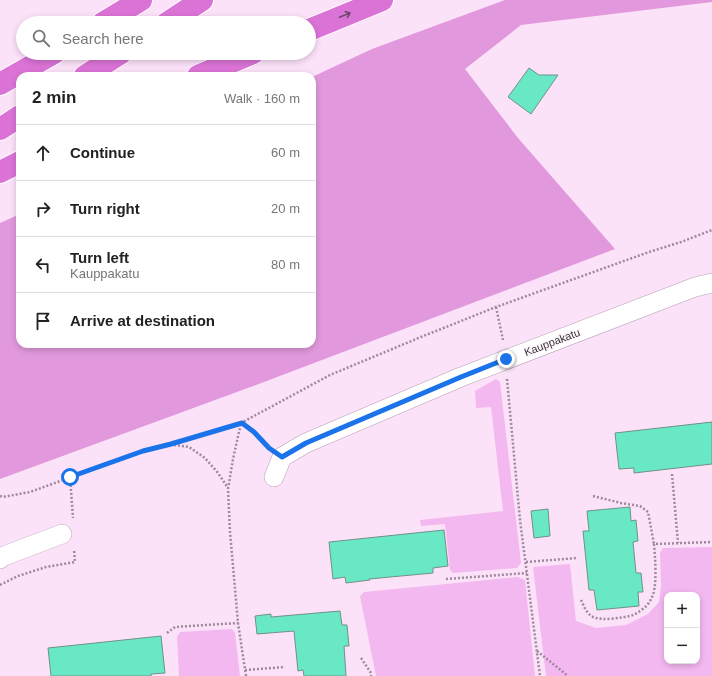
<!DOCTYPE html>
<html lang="en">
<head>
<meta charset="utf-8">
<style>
  :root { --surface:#fff; --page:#f2f2f2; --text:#222; --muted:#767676; --line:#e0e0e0 }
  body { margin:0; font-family:Helvetica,sans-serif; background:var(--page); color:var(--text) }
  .controls { position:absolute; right:12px; bottom:12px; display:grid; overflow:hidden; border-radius:8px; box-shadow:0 2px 6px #0003 }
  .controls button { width:36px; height:36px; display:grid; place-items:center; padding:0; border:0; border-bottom:1px solid var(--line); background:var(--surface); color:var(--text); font:20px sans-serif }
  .stop { position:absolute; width:12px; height:12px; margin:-9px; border:3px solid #1a73e8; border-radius:50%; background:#fff }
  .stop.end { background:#1a73e8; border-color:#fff; box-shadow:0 1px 4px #0008 }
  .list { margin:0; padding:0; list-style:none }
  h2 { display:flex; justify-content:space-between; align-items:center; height:52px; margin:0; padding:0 16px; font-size:17px }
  h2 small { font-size:13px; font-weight:400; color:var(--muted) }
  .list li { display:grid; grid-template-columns:26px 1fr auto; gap:12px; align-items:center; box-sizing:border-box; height:56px; padding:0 16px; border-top:1px solid var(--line) }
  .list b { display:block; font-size:15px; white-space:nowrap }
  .list p { margin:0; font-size:13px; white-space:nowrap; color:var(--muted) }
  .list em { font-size:13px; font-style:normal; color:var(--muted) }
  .icon { flex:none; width:22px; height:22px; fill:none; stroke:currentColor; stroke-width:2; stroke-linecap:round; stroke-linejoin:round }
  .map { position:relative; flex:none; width:712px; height:676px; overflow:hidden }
  .search { position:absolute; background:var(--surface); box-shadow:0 2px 6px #0003; left:16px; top:16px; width:300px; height:44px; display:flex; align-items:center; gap:10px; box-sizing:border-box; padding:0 14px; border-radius:22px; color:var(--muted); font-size:15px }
  .panel { position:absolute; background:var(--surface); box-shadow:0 2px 6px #0003; left:16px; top:72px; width:300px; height:276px; border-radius:12px }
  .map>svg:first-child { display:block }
  .green { fill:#f4b8f0; fill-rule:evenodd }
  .forest { fill:#e198dc }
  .building { fill:#69e8c6; stroke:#709186 }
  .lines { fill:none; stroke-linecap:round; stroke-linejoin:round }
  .street-casing { stroke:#b7a0b5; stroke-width:20 }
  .highway-casing { stroke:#fff; stroke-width:24 }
  .path { stroke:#9c8a9a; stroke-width:2.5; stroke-dasharray:2 2; stroke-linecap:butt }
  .street { stroke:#fff; stroke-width:19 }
  .highway { stroke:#db73d6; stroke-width:22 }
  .oneway { stroke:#6c466a }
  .route { stroke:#1a73e8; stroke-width:5 }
  .labels { text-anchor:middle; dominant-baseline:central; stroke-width:3; stroke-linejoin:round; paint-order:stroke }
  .street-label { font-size:11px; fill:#3d333c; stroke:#fcf7fc }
</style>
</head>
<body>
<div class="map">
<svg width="712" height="676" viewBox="0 0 712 676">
  <rect width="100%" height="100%" fill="#fce2f9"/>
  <g class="green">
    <polygon points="496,379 500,382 521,563 517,568 453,573 450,570 445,524 421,526 420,520 503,511 491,407 476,408 475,391"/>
    <path d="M712,547V676H546L533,567L570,564L576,621L596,628L626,625L648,614L659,602L661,585L660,553L663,548ZM667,595H697V661H667Z"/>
    <polygon points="518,577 525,580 535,676 376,676 360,596 364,592"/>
    <polygon points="232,629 235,633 240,676 179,676 177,637 180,632"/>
  </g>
  <polygon class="forest" points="505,0 712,0 712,2 521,25 465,69 518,138 615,249 264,382 0,479 0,223 20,214 20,344 312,344 312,77 372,49"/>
  <g class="building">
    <polygon points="529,68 539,75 558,75 531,114 508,97"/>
    <polygon points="712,422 712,464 634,473 634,468 619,469 615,433"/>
    <polygon points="630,507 631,521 636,520 638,541 633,542 636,573 641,573 643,592 638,592 639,606 597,610 594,590 589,590 583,531 589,531 587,511"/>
    <polygon points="548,509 550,536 534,538 531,511"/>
    <polygon points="444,530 448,566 433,568 433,573 369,579 370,580 346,583 345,577 333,579 329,542"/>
    <polygon points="340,611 342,625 347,625 349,646 344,646 346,676 304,676 303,670 298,671 294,631 257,634 255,616 271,614 271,617"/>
    <polygon points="161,636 165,673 151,674 151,676 51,676 48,648"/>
  </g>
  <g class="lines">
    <defs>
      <g id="street">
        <polyline points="274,477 282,457 306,443 461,377 695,287 712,283"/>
        <polyline points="0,559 4,556 62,534"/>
      </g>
      <g id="highway">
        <polyline points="103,23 141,0"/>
        <polyline points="167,23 202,0"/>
        <polyline points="309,30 382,0"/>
        <polyline points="85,76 121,53"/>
        <polyline points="198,76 253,53"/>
        <polyline points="0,84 54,53"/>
        <polyline points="0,129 20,116"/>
        <polyline points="0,172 20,162"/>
      </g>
    </defs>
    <use href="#street" class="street-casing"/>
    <use href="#highway" class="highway-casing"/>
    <g class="path">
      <polyline points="496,307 503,340"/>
      <polyline points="507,379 520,520 540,676"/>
      <polyline points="174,445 189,447 205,458 218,473 228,488"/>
      <polyline points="672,474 678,543"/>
      <polyline points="70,477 73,518"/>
      <polyline points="0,496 3,497 30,492 143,451 171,444 241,423 330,375 421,337 496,307 649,252 681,242 712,230"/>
      <polyline points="593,496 621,503 640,506 648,512 654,544"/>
      <polyline points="526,562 577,558"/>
      <polyline points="446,579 527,573"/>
      <polyline points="0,585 18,576 46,567 75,562 74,549"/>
      <path d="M581,600C584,606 586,613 593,617C602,621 623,618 633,615C640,612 648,606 651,599C658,588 655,557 654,544L712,542"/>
      <polyline points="167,633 175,627 238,623"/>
      <polyline points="537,651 568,676"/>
      <polyline points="361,658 371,673 371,676"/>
      <polyline points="245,670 285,667"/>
      <polyline points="246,676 238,623 230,532 228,489 233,459 241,423 254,433 268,447"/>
    </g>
    <use href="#street" class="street"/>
    <use href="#highway" class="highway"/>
  </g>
  <defs><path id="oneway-shaft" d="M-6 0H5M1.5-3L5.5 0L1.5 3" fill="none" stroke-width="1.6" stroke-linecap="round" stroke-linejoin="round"/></defs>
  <use class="oneway" href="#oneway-shaft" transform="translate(345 15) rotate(-22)"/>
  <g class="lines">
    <polyline class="route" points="70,477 143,451 171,444 242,423 254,432 269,448 282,457 306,443 461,377 506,359"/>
  </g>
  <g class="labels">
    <g class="street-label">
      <text transform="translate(552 342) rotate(-21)">Kauppakatu</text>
    </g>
  </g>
</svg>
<div class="controls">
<button>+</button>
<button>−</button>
</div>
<div class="stop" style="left:70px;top:477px"></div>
<div class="stop end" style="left:506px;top:359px"></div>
<div class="search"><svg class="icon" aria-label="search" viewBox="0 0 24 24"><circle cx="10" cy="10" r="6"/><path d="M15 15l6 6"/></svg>Search here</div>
<section class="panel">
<h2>2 min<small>Walk · 160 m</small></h2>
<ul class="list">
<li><svg class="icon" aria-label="ahead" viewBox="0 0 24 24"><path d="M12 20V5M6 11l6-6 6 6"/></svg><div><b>Continue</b></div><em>60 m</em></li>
<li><svg class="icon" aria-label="right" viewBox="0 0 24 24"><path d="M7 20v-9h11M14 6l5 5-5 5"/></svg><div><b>Turn right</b></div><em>20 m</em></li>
<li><svg class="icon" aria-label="left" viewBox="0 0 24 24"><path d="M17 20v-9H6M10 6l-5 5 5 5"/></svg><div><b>Turn left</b><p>Kauppakatu</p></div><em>80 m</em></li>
<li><svg class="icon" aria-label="arrive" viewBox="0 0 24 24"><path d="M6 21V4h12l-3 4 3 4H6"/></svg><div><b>Arrive at destination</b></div></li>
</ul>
</section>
</div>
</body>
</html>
